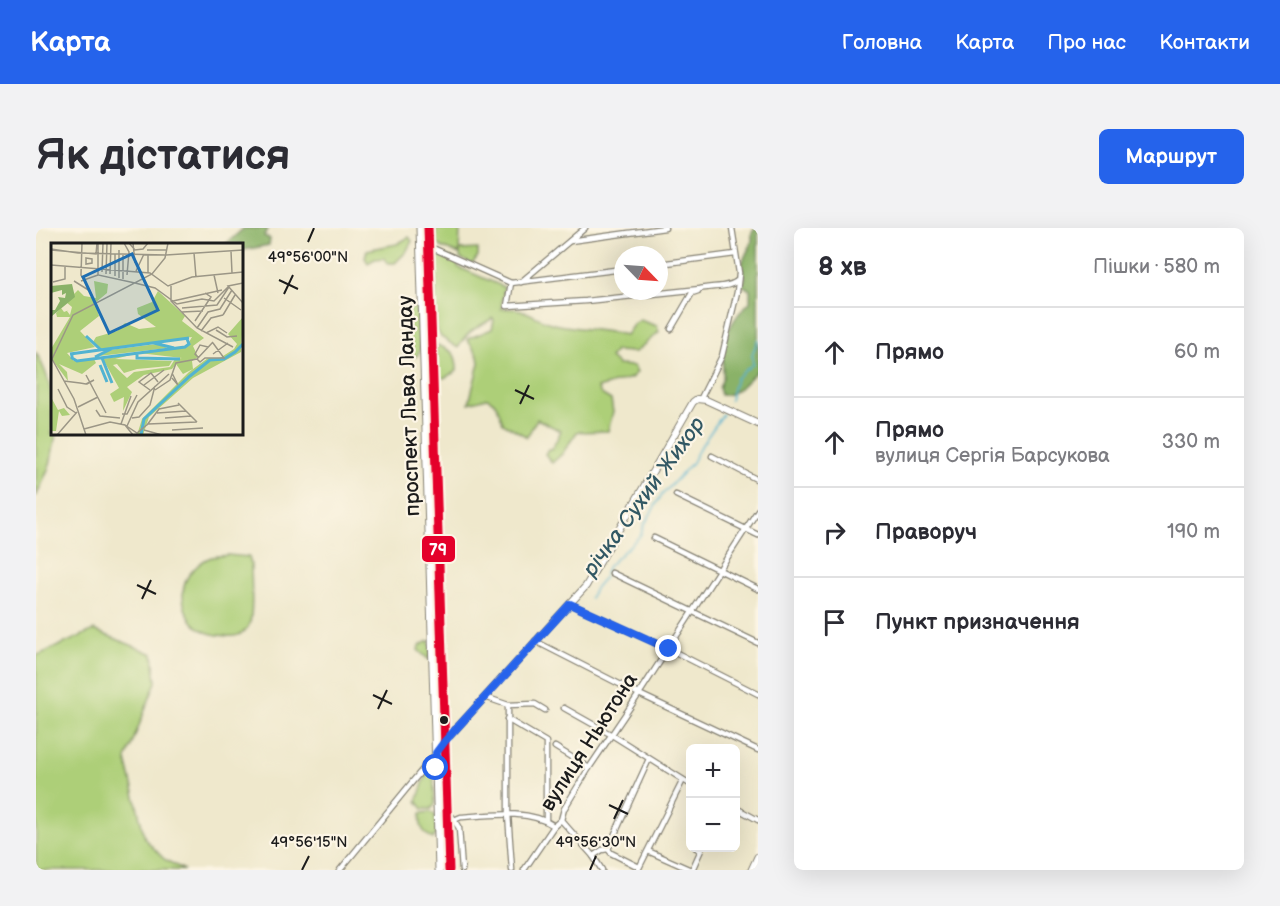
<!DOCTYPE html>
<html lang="uk">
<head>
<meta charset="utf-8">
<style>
  :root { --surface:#fff; --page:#f2f2f3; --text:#2b2b33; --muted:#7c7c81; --line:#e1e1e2; --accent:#2563eb }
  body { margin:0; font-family:"Balsamiq Sans",sans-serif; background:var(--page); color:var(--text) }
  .controls { position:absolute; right:18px; bottom:18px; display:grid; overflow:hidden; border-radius:9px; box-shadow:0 6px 24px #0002 }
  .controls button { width:54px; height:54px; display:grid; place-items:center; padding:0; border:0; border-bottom:2px solid var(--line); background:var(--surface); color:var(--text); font:30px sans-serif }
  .compass { position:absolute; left:578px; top:18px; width:54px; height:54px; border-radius:50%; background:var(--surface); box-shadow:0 6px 24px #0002; rotate:115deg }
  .stop { position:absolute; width:18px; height:18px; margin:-14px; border:4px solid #2563eb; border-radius:50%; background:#fff }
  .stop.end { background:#2563eb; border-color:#fff; box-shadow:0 2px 6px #0008 }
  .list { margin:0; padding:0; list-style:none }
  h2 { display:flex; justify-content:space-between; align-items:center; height:78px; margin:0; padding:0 24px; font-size:26px }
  h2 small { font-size:20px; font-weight:400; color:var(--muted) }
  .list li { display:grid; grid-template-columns:39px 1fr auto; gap:18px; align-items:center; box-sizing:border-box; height:90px; padding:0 24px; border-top:2px solid var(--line) }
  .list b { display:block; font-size:22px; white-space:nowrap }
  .list p { margin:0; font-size:20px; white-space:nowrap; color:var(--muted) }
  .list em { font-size:20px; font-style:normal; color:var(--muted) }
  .icon { flex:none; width:33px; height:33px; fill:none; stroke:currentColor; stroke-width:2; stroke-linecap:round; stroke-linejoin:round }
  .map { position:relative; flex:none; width:722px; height:642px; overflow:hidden; border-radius:9px }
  header { display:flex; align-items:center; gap:36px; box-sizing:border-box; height:84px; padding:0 30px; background:var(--accent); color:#fff }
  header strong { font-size:28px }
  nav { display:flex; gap:33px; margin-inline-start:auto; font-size:21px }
  .intro { display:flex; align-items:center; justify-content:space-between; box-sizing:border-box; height:144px; padding:0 36px }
  h1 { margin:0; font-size:42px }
  .button { padding:15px 27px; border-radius:9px; background:var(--accent); color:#fff; font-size:21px; font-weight:700 }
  main { display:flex; gap:36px; padding:0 36px }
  aside { flex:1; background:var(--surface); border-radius:9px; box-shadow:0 6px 24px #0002 }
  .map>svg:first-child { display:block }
  .green { fill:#adcf78; stroke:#64764a; stroke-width:1.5 }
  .forest { fill:#8ab268; stroke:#536742; stroke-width:1.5 }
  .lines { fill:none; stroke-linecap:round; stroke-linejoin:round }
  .stream { stroke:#52b3d1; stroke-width:1.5 }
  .minor-casing { stroke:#868274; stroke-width:7 }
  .secondary-casing { stroke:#868274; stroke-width:8 }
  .primary-casing { stroke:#868274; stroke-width:9 }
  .minor { stroke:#fff; stroke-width:4.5 }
  .secondary { stroke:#fff; stroke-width:6 }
  .primary { stroke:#fff; stroke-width:7 }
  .bus-1-casing { stroke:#fcf5e5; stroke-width:14 }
  .bus-1 { stroke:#e4002b; stroke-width:9 }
  .route { stroke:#2563eb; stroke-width:8 }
  .ticks { fill:none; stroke:#1c1c1c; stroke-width:2 }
  .bus-dot { fill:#1c1c1c; stroke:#fcf5e5; stroke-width:2 }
  .labels { text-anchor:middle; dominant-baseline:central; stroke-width:4.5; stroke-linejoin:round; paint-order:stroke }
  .street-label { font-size:21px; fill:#1c1c1c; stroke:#fcf5e5 }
  .water-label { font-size:22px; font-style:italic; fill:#325864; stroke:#fcf5e5 }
  .inset-river { fill:none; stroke:#52b3d1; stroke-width:3 }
  .inset-road { fill:none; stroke:#9b9686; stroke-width:1.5 }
  .view { fill:#1f6fb2; fill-opacity:0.15; stroke:#1f6fb2; stroke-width:3 }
  .inset-edge { fill:none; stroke:#1c1c1c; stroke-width:3 }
  .ticks-label { font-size:15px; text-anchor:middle; fill:#1c1c1c; stroke:#fcf5e5; stroke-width:4.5; stroke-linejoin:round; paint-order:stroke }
  .line-badge { stroke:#fcf5e5; stroke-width:2 }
  .badge-label { font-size:16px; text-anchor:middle; font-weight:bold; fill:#fff }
</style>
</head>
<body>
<header>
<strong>Карта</strong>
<nav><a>Головна</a><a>Карта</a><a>Про нас</a><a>Контакти</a></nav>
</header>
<div class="intro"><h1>Як дістатися</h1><a class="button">Маршрут</a></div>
<main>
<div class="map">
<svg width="722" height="642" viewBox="0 0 722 642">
  <rect width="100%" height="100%" fill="#fcf5e5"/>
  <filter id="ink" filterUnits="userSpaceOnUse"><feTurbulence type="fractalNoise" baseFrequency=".0167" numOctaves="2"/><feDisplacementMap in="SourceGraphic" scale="12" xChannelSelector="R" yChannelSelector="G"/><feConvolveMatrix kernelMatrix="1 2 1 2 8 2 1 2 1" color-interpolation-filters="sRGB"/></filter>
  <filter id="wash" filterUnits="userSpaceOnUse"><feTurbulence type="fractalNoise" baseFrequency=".008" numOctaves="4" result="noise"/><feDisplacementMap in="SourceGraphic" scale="24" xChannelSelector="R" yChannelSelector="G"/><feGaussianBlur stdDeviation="1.35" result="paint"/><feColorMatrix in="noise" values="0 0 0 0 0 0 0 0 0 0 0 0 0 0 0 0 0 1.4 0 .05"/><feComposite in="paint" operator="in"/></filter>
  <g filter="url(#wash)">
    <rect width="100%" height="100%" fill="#efe8cc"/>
    <g class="green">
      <polygon points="399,0 424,0 423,26 407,20 400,15"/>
      <polygon points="373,9 376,13 370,24 359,35 352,35 348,30 339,31 332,35 329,30 331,22 361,16"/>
      <polygon points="442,21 442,28 436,36 424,30 424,22"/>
      <path d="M403,24L423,33L422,39L468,59L465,81C490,77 501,94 523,97C546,101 567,102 590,107L597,97L604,92L621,98L623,104L599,124L579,123L574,130L582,137L598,138L601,144L595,150L562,160L565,166L575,172L577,184L572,203L541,204L526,226L516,235L509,226L512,221H516L525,203L501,191L491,209L467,195C462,183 463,175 451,170L433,175L443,135L442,128L431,111L456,101L458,92L457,90C438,102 434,100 422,120L405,109L400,100V27Z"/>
      <polygon points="378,79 382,82 384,122 381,128 371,129 369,127 367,84 371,80"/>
      <polygon points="389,87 391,87 401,430"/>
      <path d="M401,117C417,123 421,125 421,143L408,150L402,148L401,146L399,120Z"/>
      <path d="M0,124C18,157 16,169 16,206H20L14,237L0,269Z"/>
      <path d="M191,327L213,329L215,337C215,349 218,388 213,397C209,406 200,409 191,408C183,407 175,407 168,403C145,390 140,359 158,341C163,336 167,332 173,330C179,328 186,328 191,327Z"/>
      <polygon points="58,402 117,426 120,454 90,531 109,611 128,631 148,642 0,642 0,428"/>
      <polygon points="392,413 394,413 394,431 392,431 382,422 383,418"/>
      <polygon points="403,529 405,529 408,642 406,642"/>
      <polygon points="397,539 399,577 395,581 387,581 381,573 392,541"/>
      <path d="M395,584L399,587L400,606L397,611C386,604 383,598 385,585Z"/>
    </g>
    <g class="forest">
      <polygon points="208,0 231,0 232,2 228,8 234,11 233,17 208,22 206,21 206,16 190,16"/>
      <path d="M720,0H722V142C710,152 701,169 685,167L683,160C691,142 685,145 687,128C688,106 697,89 714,74V62L706,57L709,50L706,35L716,13V4Z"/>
    </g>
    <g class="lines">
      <g class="stream">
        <polyline points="694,172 700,150 717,136 716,127 722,111"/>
        <polyline points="554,370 560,359 567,351 572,338 605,307 607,299 625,268 655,236 663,221 687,186"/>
      </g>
    </g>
  </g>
  <g filter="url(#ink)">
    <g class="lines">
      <defs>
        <g id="minor">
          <polyline points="534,13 629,0"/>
          <polyline points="392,18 475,55 587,41"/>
          <polyline points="623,36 699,26"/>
          <polyline points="485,54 549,0"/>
          <path d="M475,55L471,78L550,73L664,61C676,58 695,60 702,52"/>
          <polyline points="635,101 656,65 662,63"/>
          <polyline points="665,170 686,128 701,64 703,45 696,0"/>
          <polyline points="676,228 722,252"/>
          <polyline points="640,267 722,307"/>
          <polyline points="618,310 722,361"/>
          <polyline points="576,345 722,415"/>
          <polyline points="534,376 633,421 722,466"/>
          <polyline points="499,413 603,466 722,522"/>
          <polyline points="449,469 472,477 499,476 509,482"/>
          <polyline points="472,477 472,586 476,642"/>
          <polyline points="528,480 576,507 654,556"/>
          <polyline points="471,491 510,514 510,592"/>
          <polyline points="519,519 553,540"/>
          <polyline points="700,580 722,592"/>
          <polyline points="412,582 423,600 426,642"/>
          <path d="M418,592L425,589C453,587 494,581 518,598"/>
          <polyline points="525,592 557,628 566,642"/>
          <polyline points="572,621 575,625 603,639"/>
          <polyline points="612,623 655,642"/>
          <polyline points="557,628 566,622 572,621 613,531"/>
          <polyline points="304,642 400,525"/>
          <polyline points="488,642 518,598 525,592 528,581 553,540 603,466 722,282"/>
          <polyline points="602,642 647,552"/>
          <polyline points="656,642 665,622 660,620"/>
        </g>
        <polyline id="secondary" points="409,513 550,358 657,174 661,171 670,172 722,196"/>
        <g id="primary">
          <polyline points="384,0 403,642"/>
          <polyline points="392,0 413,642"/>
          <polyline points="389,538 396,537 400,541"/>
          <polyline points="716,642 722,629"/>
        </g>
      </defs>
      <use href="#minor" class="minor-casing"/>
      <use href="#secondary" class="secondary-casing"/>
      <use href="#primary" class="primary-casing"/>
      <use href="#minor" class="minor"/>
      <use href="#secondary" class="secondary"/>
      <use href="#primary" class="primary"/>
      <defs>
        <polyline id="bus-1" points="392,0 413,642"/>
      </defs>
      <use href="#bus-1" class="bus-1-casing"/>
      <use href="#bus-1" class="bus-1"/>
    </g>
  </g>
  <g class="lines" filter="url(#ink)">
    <polyline class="route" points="400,540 400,525 409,513 534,376 633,421"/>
  </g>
  <path class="ticks" d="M272,14L278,0M243,52L262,61M248,66L257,47M479,162L498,171M484,176L493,157M101,357L120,366M106,371L115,352M337,467L356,476M342,481L351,462M573,577L592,586M578,591L587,572M266,642L273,628M554,642L560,628"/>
  <circle class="bus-dot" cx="408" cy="492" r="5"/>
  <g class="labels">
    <g class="street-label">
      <text transform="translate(373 178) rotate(-92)">проспект Льва Ландау</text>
      <text transform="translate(553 514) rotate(-57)">вулиця Ньютона</text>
    </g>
    <g class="water-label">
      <text transform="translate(608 269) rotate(-54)">річка Сухий Жихор</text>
    </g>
  </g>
  <g transform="translate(15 15)">
    <rect width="192" height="192" fill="#efe8cc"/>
    <path d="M43,38L57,41L56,50L44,60L48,73L29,88L44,104L16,110L23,118L43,116L45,120L31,131L8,121L16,129L17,138L0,115V106L19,74H6L5,70L10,65L13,69L18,67L16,68L19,72L21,64L15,59L27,47L33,53L45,55ZM107,48L134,73L131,78L153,95L142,103L147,114L141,118L142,126L132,131L125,121L121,126L93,132L76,144L81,149L72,168L73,154L63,159L59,151L68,145L52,116L83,111L64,116L121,118L118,123L86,126L73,130L66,121L62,122L76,135L83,129L119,124L124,116L131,115L88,110L135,104L141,94L50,106L42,99L45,94L66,88L74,80L88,86L105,84L87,71L86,65L101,59ZM192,74L190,109L142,135L98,174L92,192H86L91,176L138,129L157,115H169L183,106L186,101L177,91ZM106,101L117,105L48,113L58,107ZM0,154L7,167L13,165L19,172L11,173L8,168L5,188H0Z" fill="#adcf78"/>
    <path d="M21,41L24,54L1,73L0,67H4L9,58L7,54L14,55L15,50L11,52V47L0,50V43Z" fill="#8ab268"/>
    <path class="inset-river" d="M35,93L50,107M103,100L123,105M21,110V115L26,118L134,104L138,101L136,96M86,110V115L129,116M19,111L138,95M44,114L62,105M51,115L61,140M49,122L56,139M90,192L93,176L139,133L159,117L173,116L184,109L192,101"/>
    <path class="inset-road" d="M31,0L30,32L39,48M47,0V32L84,40M73,0L78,9L76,32M78,0L84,7L92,6L97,0M82,0L84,20M0,6L27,10L115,12L192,7M0,7L45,11L46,0M96,7H115M180,8L181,30M143,10L145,34M97,11V30M35,15L41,16V20L35,21ZM0,22L99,30L117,43L141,34L192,29M85,28L93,11M51,29L52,0M55,31L56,0M59,31L60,0M163,32L167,50M64,33V11M68,35V7M72,36V11M23,38L39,48M30,38L47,32M2,39L14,36V24M84,40L104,45L126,61L151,56L163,58L177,44M192,40L177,43L192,60M120,43V58L146,85L182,104M173,55L190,67M122,58L171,47M131,65L166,62L178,44M131,69L152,68M172,72L184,52M144,78L160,54L154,50M146,85L157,69L169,66L181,47M165,87L176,94L186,93M150,88L160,75L172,72M155,90L167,84L176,90M162,111L177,100M148,115L144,111L149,102L157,104M1,116L22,72L101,31L114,15L117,0M1,116L23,156L35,192M146,116L149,119L154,115H173L162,100M146,116L162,99M35,132L55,170M121,135L127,142L121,130M13,138L29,140L35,141H36L43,137L35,141M93,142L113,127M7,146L16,164L25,170M99,147L88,139L100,130L107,139M104,147L119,137L125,120L146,116M127,160L146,179M27,164L47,154M45,167L49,173L69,175M106,170L135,168M71,171H76L86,152M81,175L88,174L99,162L104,143M114,175L140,173M70,181L80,153M74,182L86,190L97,181L146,179M96,182L108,166L128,162M76,183L87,159L118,131M33,186L59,179L74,182L82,192M93,187L111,192M121,187L152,185M6,192L26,169"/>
    <path class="view" d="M81,11L107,67L58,90L32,34Z"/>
    <rect width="192" height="192" class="inset-edge"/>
  </g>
  <g class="ticks-label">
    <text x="272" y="34">49°56'00"N</text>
    <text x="273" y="619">49°56'15"N</text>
    <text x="560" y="619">49°56'30"N</text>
  </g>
  <rect class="line-badge" x="385" y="307" width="35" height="28" rx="6" fill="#e4002b"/>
  <g class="badge-label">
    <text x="402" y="327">79</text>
  </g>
</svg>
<div class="controls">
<button>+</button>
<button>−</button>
</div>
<svg class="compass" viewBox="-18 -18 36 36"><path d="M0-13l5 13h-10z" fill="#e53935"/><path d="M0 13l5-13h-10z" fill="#7c7c81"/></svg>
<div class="stop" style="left:400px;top:540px"></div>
<div class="stop end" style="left:633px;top:421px"></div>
</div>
<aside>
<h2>8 хв<small>Пішки · 580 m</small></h2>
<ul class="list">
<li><svg class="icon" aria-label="ahead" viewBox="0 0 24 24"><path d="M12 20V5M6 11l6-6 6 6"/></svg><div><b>Прямо</b></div><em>60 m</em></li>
<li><svg class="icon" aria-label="ahead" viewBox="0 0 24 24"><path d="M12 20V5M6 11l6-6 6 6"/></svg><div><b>Прямо</b><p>вулиця Сергія Барсукова</p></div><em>330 m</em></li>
<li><svg class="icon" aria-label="right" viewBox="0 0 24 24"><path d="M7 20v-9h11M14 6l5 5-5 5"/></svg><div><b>Праворуч</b></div><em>190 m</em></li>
<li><svg class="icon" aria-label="arrive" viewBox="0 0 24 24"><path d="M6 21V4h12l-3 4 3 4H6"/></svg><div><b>Пункт призначення</b></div></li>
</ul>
</aside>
</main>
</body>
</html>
